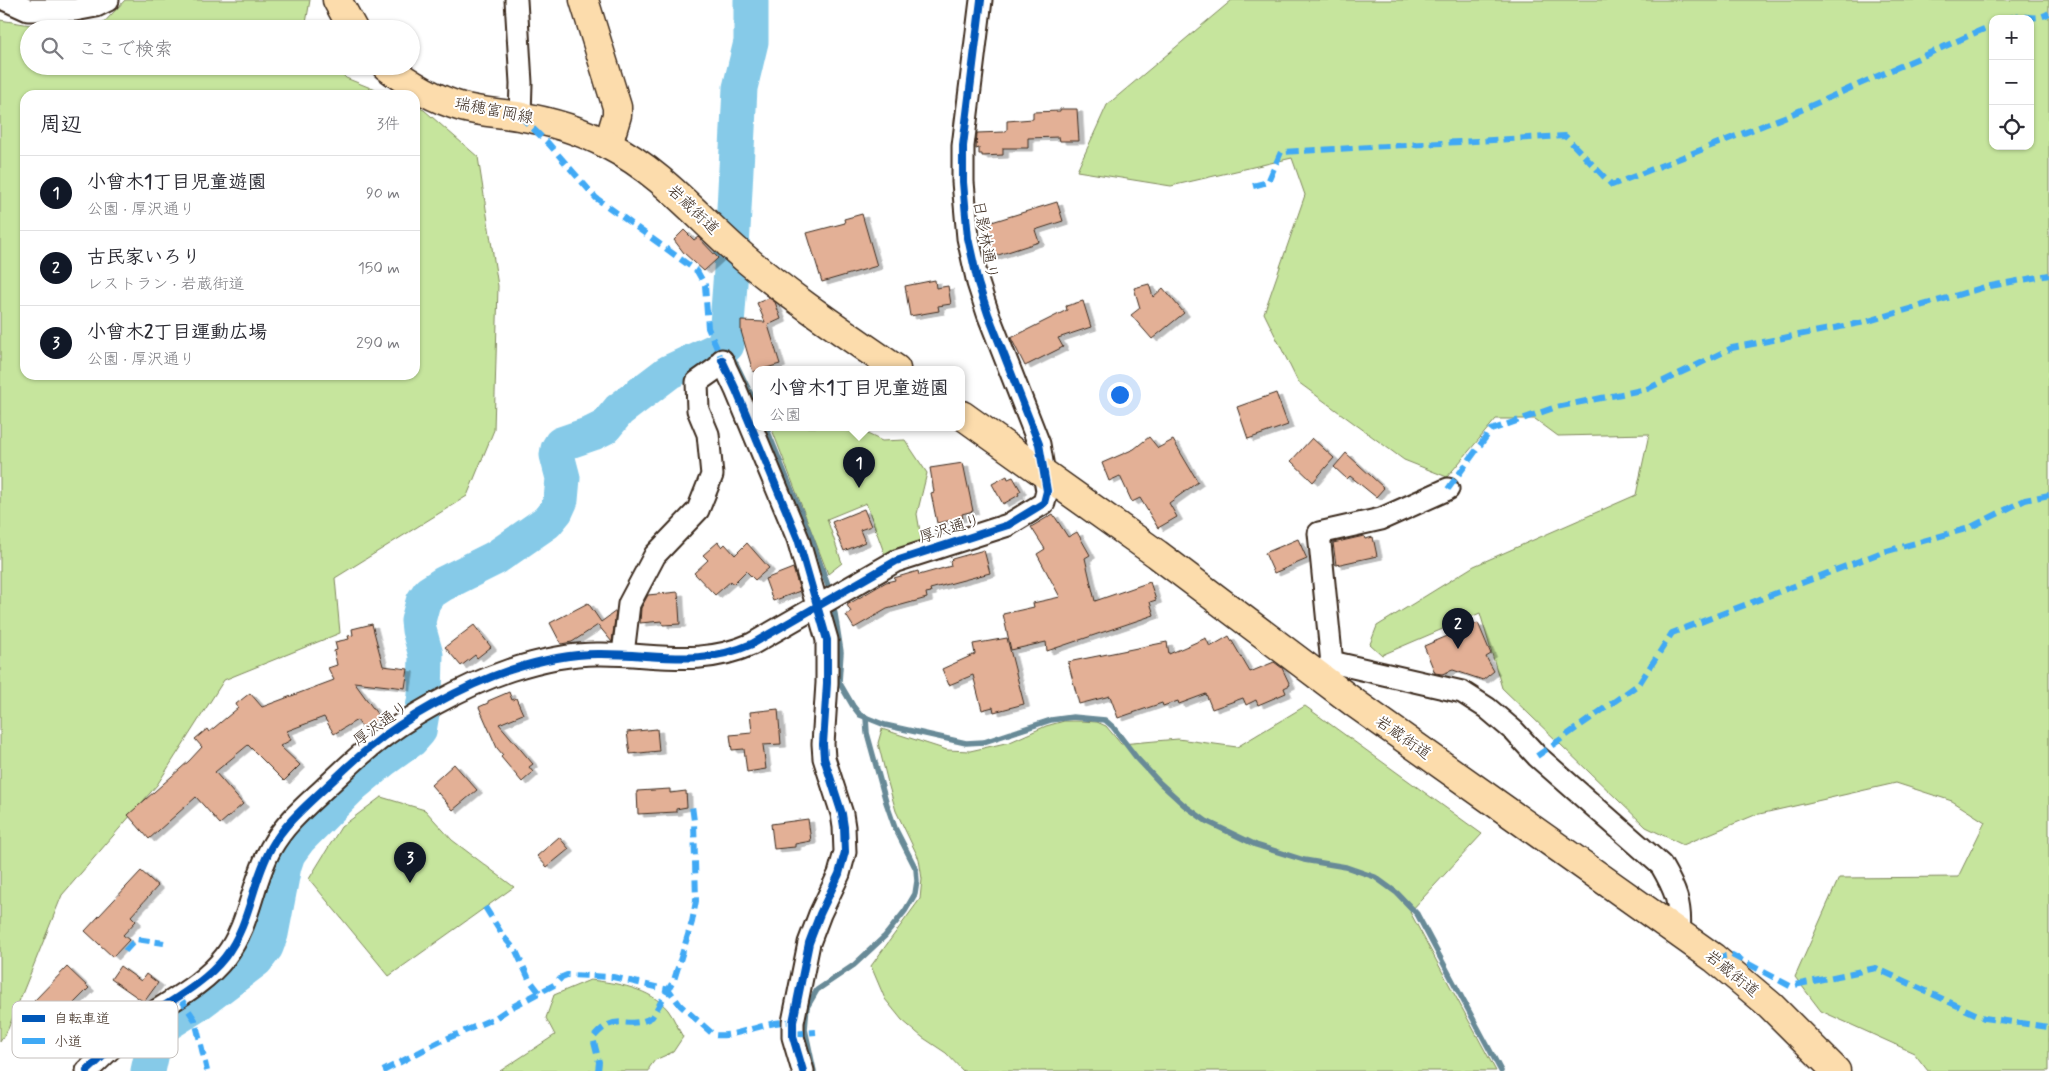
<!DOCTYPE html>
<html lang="ja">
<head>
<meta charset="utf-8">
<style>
  :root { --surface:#fff; --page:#f7f7f7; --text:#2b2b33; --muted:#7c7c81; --line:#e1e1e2; --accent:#111827 }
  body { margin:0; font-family:Mynerve,"Klee One",sans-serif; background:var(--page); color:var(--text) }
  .controls { position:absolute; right:15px; top:15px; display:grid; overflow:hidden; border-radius:10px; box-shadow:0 1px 4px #0004 }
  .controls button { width:45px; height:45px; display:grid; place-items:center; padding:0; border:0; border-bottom:1px solid var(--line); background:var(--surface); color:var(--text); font:25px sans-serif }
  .you { position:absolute; left:1119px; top:394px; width:18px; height:18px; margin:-12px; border:4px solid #fff; border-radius:50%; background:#1a73e8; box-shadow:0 0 0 8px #1a73e833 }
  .badge { display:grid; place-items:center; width:32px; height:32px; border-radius:50%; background:var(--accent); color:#fff; font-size:16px; font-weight:700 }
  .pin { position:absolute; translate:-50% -41px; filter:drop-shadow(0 1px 2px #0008) }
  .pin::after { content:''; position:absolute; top:26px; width:18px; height:15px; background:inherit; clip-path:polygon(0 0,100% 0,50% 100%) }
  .popup { position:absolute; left:753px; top:366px; width:212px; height:65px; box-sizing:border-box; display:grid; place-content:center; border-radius:10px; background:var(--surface); filter:drop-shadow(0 1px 4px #0005); font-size:16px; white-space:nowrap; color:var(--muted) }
  .popup b { font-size:19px; color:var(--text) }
  .popup::after { content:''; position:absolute; left:50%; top:100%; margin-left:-10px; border:10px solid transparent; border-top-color:var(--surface) }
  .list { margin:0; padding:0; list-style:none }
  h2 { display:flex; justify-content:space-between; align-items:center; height:65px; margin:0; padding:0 20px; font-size:21px }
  h2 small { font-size:16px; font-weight:400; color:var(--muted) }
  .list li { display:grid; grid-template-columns:32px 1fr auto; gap:15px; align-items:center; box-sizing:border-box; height:75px; padding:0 20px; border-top:1px solid var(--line) }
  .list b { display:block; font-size:19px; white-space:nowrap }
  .list p { margin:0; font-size:16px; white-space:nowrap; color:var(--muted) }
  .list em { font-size:16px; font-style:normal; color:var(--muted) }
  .icon { flex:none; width:28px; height:28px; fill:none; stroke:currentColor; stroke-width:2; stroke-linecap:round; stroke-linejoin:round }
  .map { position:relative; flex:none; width:2049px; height:1071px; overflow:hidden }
  .search { position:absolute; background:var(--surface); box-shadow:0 1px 4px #0004; left:20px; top:20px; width:400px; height:55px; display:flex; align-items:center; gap:12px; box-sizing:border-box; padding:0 18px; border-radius:28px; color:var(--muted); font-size:19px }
  .panel { position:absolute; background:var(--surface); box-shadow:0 1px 4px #0004; left:20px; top:90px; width:400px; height:290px; border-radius:15px }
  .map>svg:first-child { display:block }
  .green { fill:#c6e59d; stroke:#80885e; fill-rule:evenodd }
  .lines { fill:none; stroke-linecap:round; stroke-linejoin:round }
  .stream { stroke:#688a97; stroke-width:5.5 }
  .river { stroke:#86cae8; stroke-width:35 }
  .building { fill:#e3b096; stroke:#3b2a1e; filter:url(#shadow) }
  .minor-casing { stroke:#3b2a1e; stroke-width:25 }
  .primary-casing { stroke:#3b2a1e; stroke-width:31 }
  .minor { stroke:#fff; stroke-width:21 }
  .primary { stroke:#fcdcac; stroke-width:28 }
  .quiet { stroke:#3fa9f5; stroke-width:6; stroke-dasharray:12 6; stroke-linecap:butt }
  .cycleway-casing { stroke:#fff; stroke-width:11 }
  .cycleway { stroke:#0057b8; stroke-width:8 }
  .labels { text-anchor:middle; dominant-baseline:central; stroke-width:4; stroke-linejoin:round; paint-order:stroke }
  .street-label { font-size:16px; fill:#3b2a1e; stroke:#fff }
  .key { fill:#fff; stroke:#c4bfbc; stroke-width:1 }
  .key-label { font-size:14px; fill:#3b2a1e }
</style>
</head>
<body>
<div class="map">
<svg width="2049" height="1071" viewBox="0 0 2049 1071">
  <defs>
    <filter id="shadow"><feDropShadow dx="5.5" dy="3" stdDeviation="0" flood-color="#0004"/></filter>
  </defs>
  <rect width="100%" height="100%" fill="#fff"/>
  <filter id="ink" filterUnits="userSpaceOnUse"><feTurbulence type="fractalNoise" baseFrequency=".02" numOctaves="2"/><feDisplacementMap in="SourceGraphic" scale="10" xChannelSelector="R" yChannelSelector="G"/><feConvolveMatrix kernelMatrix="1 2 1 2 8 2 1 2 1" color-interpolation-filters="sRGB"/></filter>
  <g filter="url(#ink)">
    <g class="green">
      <polygon points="125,0 310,0 305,29 98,29"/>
      <path d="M1232,0H2049V1071H1928L1914,1053L1821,1011L1795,977L1839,878L1958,877L1985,822L1952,801L1896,783L1755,815L1683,845L1646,827L1502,688L1480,613L1382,655L1370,644L1377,626L1474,566L1636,495L1649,434L1558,436L1535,419H1496L1447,477L1404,460L1298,382L1264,313L1305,195L1292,158L1171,186L1077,171L1107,105ZM1993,19H2030V146H1993Z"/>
      <polygon points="0,20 55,29 29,29 29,66 334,66 346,78 388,95 25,95 25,375 415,375 415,106 424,110 478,157 498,286 494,430 467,496 335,578 340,633 224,680 157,785 62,895 8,1029 0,1042"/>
      <polygon points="771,427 853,427 882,441 905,440 927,473 917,514 922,543 886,558 866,503 827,519 842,563 828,574"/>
      <polygon points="1305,706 1482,834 1410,912 1496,1071 963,1071 946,1053 922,1037 902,1020 885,999 871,966 920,899 922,879 919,859 896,811 888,783 878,743 882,729 947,750 970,751 1010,742 1046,726 1064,721 1082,721 1097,722 1106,726 1121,744 1178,739 1237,747"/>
      <polygon points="381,797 425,810 452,840 514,887 389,976 309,879 341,827"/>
      <path d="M590,980C616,983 650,988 668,1010C674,1018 678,1029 683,1037L673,1052L655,1060L649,1068V1071H500L555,1035L546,1018L554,995Z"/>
    </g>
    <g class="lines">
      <g class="stream">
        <polyline points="727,345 756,405"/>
        <polyline points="766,427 811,537 828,586 835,614 841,652 839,682 853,706 860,715 885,725 966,743 984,742 1051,720 1073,717 1105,720 1113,727 1136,757 1160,783 1184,805 1206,821 1256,845 1304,860 1346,867 1375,877 1397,893 1417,914 1501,1071"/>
        <polyline points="814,1071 805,1029 807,1007 817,990 854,965 885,936 905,911 915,894 917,881 916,869 895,828 886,802 867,733 866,717"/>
      </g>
      <polyline class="river" points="148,1071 157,1030 195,1006 256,960 266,947 271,934 284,866 288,854 299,839 354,784 383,760 411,740 419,731 425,696 426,655 419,630 418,621 423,602 429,593 443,584 495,558 547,522 556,511 561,500 563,478 557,455 558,449 561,444 593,433 605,427 619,410 669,372 727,345 726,338 731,270 740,88 751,42 751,0"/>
    </g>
    <g class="building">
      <polygon points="1060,109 1077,109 1079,141 1060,141 1059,137 1028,138 1028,148 1003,148 1003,155 982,156 982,154 979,154 979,148 976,149 977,133 1004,132 1007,130 1007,121 1033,119 1033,112 1060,111"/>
      <polygon points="1057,202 1063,221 1035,230 1039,242 992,257 982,225"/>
      <polygon points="862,214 877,266 822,282 807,233 845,223 844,219"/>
      <polygon points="684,230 694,240 698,237 718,258 704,271 684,253 674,240"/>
      <polygon points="935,280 936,288 948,286 951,304 938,306 939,311 910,316 905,286"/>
      <polygon points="1149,284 1153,297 1163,288 1184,313 1152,339 1131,315 1140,308 1134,288"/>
      <polygon points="769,298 775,302 781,319 768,325 780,364 753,372 741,331 741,321 765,322 757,303"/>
      <polygon points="1083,301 1091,327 1058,338 1063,347 1025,366 1011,338 1067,310 1066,306"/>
      <polygon points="1276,393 1288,425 1248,439 1237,407"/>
      <polygon points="1149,437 1158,448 1173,440 1198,482 1169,503 1177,517 1158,528 1140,498 1132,502 1120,476 1109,481 1102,463 1134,449"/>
      <polygon points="1312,438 1334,458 1313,482 1291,461"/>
      <polygon points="1346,453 1384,488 1376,497 1350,476 1347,479 1334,467"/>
      <polygon points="963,463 973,511 962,514 963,518 937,523 931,493 934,492 930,468"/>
      <polygon points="1007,476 1008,479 1013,477 1021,491 1018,493 1019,495 1003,504 992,484"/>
      <polygon points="864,509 871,526 860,530 865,542 844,551 832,522"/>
      <polygon points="1053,514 1068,537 1077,532 1090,555 1085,558 1095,601 1150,582 1156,600 1150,602 1154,615 1047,651 1046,642 1011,650 1003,614 1034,607 1033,603 1060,597 1037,554 1045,549 1031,527"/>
      <polygon points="1364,536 1365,539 1373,537 1377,556 1336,565 1333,543"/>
      <polygon points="1298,539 1307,559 1274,573 1265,553"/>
      <polygon points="718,542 722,547 725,544 735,555 747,543 769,568 755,580 746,571 733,584 731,581 715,595 694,573 708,560 703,555"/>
      <polygon points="984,550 990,573 930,589 931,592 926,593 927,598 887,609 854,628 846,615 851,612 847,605 886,582 895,580 894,578 918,571 919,575 951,566 950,561 952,559"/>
      <polygon points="793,568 800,591 773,601 765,579"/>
      <polygon points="678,592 680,624 663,625 662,621 640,623 641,608 648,595"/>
      <polygon points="588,603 601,622 616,611 612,642 598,625 572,642 561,644 550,623"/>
      <polygon points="1478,623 1491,654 1486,657 1494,671 1483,680 1453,670 1442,674 1435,673 1424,646"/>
      <polygon points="372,624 383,666 408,669 405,688 354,682 380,718 364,730 357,720 334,734 324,717 287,731 291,740 280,746 300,765 284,781 248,745 215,772 243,804 220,824 196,797 149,839 128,815 189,761 202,747 195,739 207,729 209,732 238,708 236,704 250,693 262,707 334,680 328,668 337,665 334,651 337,650 335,642 349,639 348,636 353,635 352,629"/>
      <polygon points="474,625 491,647 477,658 475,655 461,666 445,647"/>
      <polygon points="1229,636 1250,672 1274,662 1282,668 1290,685 1284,688 1286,693 1258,705 1256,700 1246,705 1243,698 1212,709 1206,694 1179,704 1178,701 1163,706 1162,703 1118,718 1110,696 1079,704 1068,662 1167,642 1169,654 1206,638 1210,647"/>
      <polygon points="1007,638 1024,704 994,712 993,707 982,710 973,675 949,685 942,669 975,654 973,644"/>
      <polygon points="509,692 512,700 516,698 523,714 499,724 533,764 529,767 533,772 522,782 501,757 503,755 497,748 479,707 488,703 488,701"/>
      <polygon points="778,709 781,744 763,745 766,769 747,772 744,749 732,750 730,735 752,733 750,712"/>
      <polygon points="657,729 659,751 630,754 627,732"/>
      <polygon points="454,764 477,790 453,810 431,785"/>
      <polygon points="670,789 670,793 686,791 687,807 676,809 676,812 638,814 637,791"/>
      <polygon points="808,819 811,841 795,844 795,847 774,849 771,824"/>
      <polygon points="559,837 569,849 547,867 537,856"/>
      <polygon points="141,871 158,886 131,916 136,921 123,935 129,940 113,957 85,931"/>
      <polygon points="120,966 141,981 146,974 158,983 144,1002 111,979"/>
      <polygon points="67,967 89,988 74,1003 77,1007 59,1026 34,1001"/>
    </g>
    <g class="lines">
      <defs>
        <g id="minor">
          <polyline points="6,0 28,10 75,10 96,6 108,0"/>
          <polyline points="516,0 521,83 520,116"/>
          <polyline points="722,360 736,390 798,539 827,640 827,683 823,744 824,758 842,814 844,827 845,852 839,874 820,914 809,943 793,1022 793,1037 803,1071"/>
          <polyline points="623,654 629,604 655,555 698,510 712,475 708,434 698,410 697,382 724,363"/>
          <polyline points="1332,664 1319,533 1381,519 1448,489"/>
          <path d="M1315,674L1332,664H1340L1462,692L1487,708L1514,731L1537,756L1661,865C1675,889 1682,905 1679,933"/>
          <path d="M87,1071C106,1054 124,1034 144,1019C172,1000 204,984 225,957C251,923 251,884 271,848C285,823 307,805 328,785C341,773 354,760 369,748C406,717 463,686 510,670C538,661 568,654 597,654C654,653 698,668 752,644L896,561L1008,525L1044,503L1047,491L1039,444L988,314L978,283L968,238L963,182V146L981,0"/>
        </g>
        <g id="primary">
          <polyline points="337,0 353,29"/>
          <polyline points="584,0 617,107 617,115 608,145"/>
          <path d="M386,66C409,84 434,99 462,107C480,112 500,113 518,116C549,121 580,130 608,145C663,173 700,220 747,260C794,300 846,334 896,369"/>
          <polyline points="962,415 1157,554 1356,704 1714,958 1770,1005 1836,1071"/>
        </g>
      </defs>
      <use href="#minor" class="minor-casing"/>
      <use href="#primary" class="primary-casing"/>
      <use href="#minor" class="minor"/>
      <use href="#primary" class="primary"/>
      <g class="quiet">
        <path d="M2007,19C2023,12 2034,23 2049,13"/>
        <polyline points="520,116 548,143 596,198 697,271 705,285 708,328 722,360"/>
        <polyline points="1253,186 1268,182 1281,152 1565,136 1612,185 1792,114 1993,25"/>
        <polyline points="1448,489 1491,430 1556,407 1647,389 1732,348 1865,322 1985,287 2049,275"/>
        <polyline points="1537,756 1639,684 1672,633 1880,553 1969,528 2025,500 2049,495"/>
        <polyline points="485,907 503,936 516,951 529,979 539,992"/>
        <polyline points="125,951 136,939 164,943"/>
        <polyline points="1714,958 1732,955 1790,986 1876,968 1984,1018 2049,1027"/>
        <polyline points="179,996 195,1020 207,1071"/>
        <polyline points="792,1034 816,1032"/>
        <path d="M383,1071L439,1042L495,1018L510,1008L554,985L562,977L567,975L613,977L669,990L680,1005L714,1035C737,1038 766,1020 793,1022"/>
        <path d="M598,1071L599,1062L593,1038C617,1009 627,1032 652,1017L674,980L692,922L696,901L694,821L692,806"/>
      </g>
      <defs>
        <g id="cycleway">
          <polyline points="722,360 736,390 798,539 827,640 827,683 823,744 824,758 842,814 844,827 845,852 839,874 820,914 809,943 793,1022 793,1037 803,1071"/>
          <path d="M87,1071C106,1054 124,1034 144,1019C172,1000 204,984 225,957C251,923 251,884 271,848C285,823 307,805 328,785C341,773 354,760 369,748C406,717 463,686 510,670C538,661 568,654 597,654C654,653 698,668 752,644L896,561L1008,525L1044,503L1047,491L1039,444L988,314L978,283L968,238L963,182V146L981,0"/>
        </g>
      </defs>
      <use href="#cycleway" class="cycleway-casing"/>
      <use href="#cycleway" class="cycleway"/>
    </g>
  </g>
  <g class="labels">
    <g class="street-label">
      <text transform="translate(494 111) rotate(11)">瑞穂富岡線</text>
      <text transform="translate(693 210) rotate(44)">岩蔵街道</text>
      <text transform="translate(985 240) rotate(80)">日影林通り</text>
      <text transform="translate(950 529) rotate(-17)">厚沢通り</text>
      <text transform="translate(381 724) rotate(-36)">厚沢通り</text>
      <text transform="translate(1403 738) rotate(35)">岩蔵街道</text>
      <text transform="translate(1732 974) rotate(39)">岩蔵街道</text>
    </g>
  </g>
  <rect x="12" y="1001" width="166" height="57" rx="8" class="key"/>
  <rect x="22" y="1015" width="23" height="7" fill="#0057b8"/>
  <rect x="22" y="1038" width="23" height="6" fill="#3fa9f5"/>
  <g class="key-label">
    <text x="54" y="1023">自転車道</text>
    <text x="54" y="1046">小道</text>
  </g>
</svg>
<div class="controls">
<button>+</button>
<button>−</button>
<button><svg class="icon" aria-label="locate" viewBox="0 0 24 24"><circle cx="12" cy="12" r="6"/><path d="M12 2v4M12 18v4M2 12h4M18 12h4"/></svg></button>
</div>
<div class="you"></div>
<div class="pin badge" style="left:859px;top:488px">1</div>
<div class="popup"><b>小曾木1丁目児童遊園</b>公園</div>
<div class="pin badge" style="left:1458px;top:649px">2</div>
<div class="pin badge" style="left:410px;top:883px">3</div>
<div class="search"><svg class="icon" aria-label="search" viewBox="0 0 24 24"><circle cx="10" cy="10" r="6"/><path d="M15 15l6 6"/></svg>ここで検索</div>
<section class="panel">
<h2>周辺<small>3件</small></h2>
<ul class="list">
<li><span class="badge">1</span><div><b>小曾木1丁目児童遊園</b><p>公園 · 厚沢通り</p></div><em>90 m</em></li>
<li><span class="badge">2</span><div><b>古民家いろり</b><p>レストラン · 岩蔵街道</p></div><em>150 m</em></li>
<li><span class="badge">3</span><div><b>小曾木2丁目運動広場</b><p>公園 · 厚沢通り</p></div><em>290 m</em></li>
</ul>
</section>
</div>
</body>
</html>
